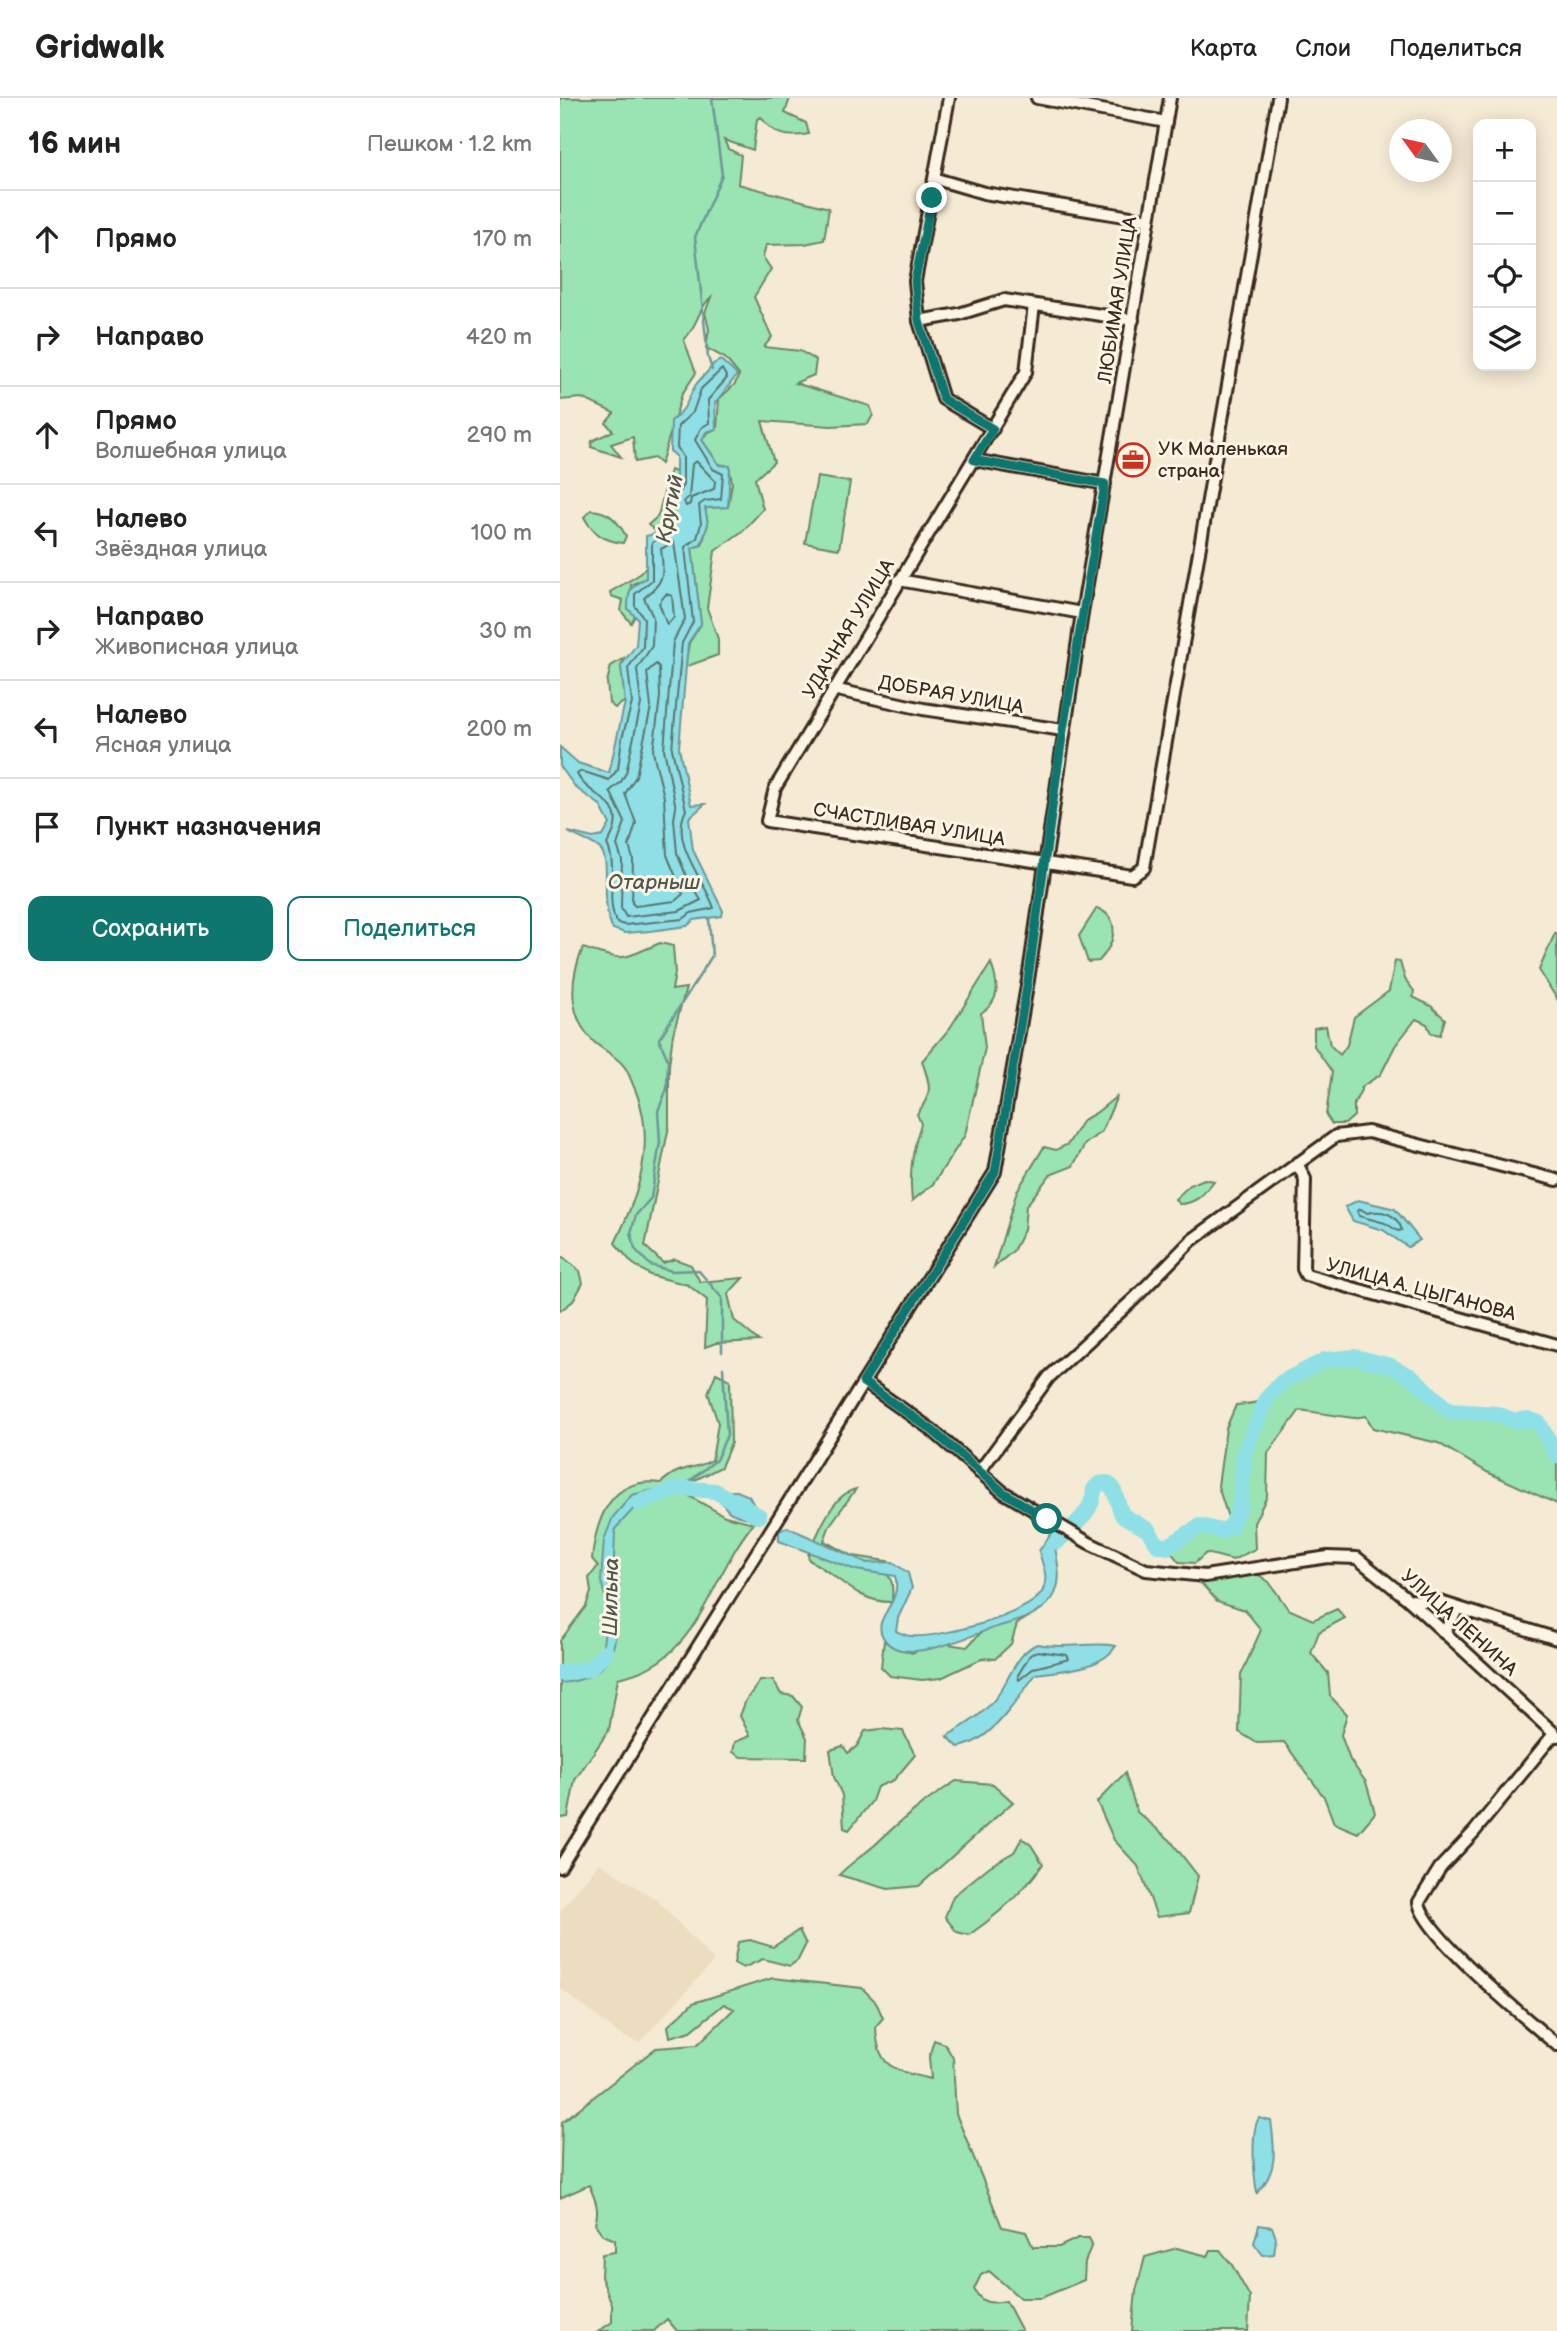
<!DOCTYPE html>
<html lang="ru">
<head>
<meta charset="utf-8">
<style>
  :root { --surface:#fff; --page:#f6f6f6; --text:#222; --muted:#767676; --line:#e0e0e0; --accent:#0f766e }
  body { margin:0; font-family:"Balsamiq Sans",sans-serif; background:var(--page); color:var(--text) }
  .controls { position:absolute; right:21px; top:21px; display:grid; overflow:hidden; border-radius:14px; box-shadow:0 4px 18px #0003 }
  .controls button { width:63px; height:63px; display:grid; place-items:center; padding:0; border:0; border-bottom:2px solid var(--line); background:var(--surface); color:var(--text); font:35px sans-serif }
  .compass { position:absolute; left:829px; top:21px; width:63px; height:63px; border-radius:50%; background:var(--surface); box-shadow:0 4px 18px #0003; rotate:303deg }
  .stop { position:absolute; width:21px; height:21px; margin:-16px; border:5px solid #0f766e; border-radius:50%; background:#fff }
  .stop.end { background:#0f766e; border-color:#fff; box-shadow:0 2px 7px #0008 }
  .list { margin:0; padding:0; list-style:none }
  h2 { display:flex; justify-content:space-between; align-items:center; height:91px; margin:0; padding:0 28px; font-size:30px }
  h2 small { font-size:23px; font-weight:400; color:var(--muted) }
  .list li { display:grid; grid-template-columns:46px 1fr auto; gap:21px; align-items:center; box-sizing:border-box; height:98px; padding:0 28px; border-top:2px solid var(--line) }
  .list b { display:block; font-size:26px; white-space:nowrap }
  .list p { margin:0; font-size:23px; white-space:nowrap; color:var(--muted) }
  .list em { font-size:23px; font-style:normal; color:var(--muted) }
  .actions { display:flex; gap:14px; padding:21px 28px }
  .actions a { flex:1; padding:16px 0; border:2px solid var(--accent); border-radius:14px; text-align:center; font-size:24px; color:var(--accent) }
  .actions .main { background:var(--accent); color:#fff }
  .icon { flex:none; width:38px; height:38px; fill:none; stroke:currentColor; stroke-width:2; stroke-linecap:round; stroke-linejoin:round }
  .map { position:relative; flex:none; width:997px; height:2233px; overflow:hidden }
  header { display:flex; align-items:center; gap:42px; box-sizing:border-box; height:98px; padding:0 35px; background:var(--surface); border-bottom:2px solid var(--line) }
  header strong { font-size:33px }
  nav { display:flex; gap:38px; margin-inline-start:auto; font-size:24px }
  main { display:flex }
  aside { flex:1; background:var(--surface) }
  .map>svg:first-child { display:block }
  .built { fill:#edddc0 }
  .green { fill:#9ae3b2; stroke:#6a8668; stroke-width:2 }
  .water { fill:#8fe0e6; stroke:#6d9796; stroke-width:2 }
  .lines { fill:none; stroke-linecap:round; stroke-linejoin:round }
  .shore { stroke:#5d736e; stroke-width:2 }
  .stream { stroke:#6d9796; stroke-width:2.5 }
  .river { stroke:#8fe0e6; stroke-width:16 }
  .minor-casing { stroke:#3b2a1e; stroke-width:16 }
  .minor { stroke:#fcf5e5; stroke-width:10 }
  .route { stroke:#0f766e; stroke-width:9 }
  .labels { text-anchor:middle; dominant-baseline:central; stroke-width:6; stroke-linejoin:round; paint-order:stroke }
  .street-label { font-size:19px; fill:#3b2a1e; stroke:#fcf5e5 }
  .poi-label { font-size:19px; fill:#3b2a1e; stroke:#fcf5e5; text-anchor:start }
  .water-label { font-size:21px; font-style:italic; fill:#505850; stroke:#fcf5e5 }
</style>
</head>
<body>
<header>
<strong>Gridwalk</strong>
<nav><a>Карта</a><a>Слои</a><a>Поделиться</a></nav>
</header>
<main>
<aside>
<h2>16 мин<small>Пешком · 1.2 km</small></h2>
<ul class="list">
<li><svg class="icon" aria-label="ahead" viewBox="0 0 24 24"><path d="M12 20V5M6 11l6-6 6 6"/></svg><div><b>Прямо</b></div><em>170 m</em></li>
<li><svg class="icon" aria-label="right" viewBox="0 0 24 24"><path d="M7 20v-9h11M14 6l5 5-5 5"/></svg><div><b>Направо</b></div><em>420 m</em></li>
<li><svg class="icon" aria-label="ahead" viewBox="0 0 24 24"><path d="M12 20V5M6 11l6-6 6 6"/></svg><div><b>Прямо</b><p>Волшебная улица</p></div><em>290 m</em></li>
<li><svg class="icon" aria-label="left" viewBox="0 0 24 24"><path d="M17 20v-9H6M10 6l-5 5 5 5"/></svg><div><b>Налево</b><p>Звёздная улица</p></div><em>100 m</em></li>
<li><svg class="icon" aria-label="right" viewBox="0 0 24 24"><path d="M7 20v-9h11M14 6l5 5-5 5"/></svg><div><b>Направо</b><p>Живописная улица</p></div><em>30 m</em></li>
<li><svg class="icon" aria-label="left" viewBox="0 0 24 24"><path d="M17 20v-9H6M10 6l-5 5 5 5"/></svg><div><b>Налево</b><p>Ясная улица</p></div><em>200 m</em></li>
<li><svg class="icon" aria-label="arrive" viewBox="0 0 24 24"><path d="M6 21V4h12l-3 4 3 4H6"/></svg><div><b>Пункт назначения</b></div></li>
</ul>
<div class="actions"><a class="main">Сохранить</a><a>Поделиться</a></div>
</aside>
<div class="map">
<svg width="997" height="2233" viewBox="0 0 997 2233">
  <rect width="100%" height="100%" fill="#f5ead4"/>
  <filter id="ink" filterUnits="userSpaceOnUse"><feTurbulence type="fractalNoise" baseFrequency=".0143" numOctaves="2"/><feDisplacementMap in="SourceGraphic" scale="14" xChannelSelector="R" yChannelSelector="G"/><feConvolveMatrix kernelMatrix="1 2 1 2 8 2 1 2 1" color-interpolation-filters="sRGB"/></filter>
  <g filter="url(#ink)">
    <polygon class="built" points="39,1765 97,1802 154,1863 79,1945 59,1936 0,1890 0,1813"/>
    <g class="green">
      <path d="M0,0H230L225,15L246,25L249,36C227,40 214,38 201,19L197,21L193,52L164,42L168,51L181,57L178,86L269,110L264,142L245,146L206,147L203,159L211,171L194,199L212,239L204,249L240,253L256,262L254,277L235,285L310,308L313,317L308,326L271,328L202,323L214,364L195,381L203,411L184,432L155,453L147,510L158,541V557L125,569L129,545L141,526L132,450L142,447L148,426L145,410L168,409L172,385L169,368L159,366L142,342L147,335L157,330L159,301L175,286L179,277L165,260L146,250L149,231L145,215L151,199C139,209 138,227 124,242L136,275L122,296L101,366L94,360L75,364L73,339L51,346L61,359L31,349L32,343L53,333L46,325L54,315L22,300L0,302Z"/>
      <polygon points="110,372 116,374 116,387 107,399 106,428 98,435 88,427 98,418"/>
      <polygon points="257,379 290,384 279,451 245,445"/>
      <path d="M31,412C49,413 57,422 66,438L63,445C45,443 33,436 24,419Z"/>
      <polygon points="88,468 86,480 71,487 68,511 75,518 71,525 61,513 63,502 51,498 50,494 77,478"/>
      <polygon points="64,560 61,569 65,603 55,610 49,605 47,584 51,568"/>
      <path d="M537,810C563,821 554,847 539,863L528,864L519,838Z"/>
      <polygon points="995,835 997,835 997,901 979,872"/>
      <path d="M100,845L113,848L115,875L112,892L126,890L113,936L109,967V1028L85,1148L103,1165L115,1161L131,1167L140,1184L183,1180L168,1196L174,1222L199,1243L156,1245L145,1249L147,1202L128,1187L90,1177L72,1165L55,1145C79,1096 97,1044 75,991C71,984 69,973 63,967C56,958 43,952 34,944C8,919 9,882 23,850C66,864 59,862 100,845Z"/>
      <polygon points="835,863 840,864 845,881 854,893 853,899 871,908 885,921 880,937 871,935 867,926 856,921 835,948 821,976 803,988 794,1006 794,1018 785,1026 772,1026 766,1017 772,974 754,948 754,930 766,928 770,947 780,957 787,947 794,919 829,893"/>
      <path d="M431,865C438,886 442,902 421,915L425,950L405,1037L373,1086L352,1103C349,1075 352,1053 361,1026L357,1016C373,995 371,989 362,963L390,930Z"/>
      <polygon points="557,998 542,1033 525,1046 513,1068 490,1077 466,1108 464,1132 453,1153 434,1169 457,1093 484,1049 496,1052 508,1046 523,1022 536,1015"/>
      <path d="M644,1081L654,1083C644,1096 636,1106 619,1106L615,1101L630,1087Z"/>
      <polygon points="3,1159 20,1173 23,1185 13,1203 0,1213 0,1160"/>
      <path d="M795,1259L831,1268L854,1280L889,1313L937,1316L955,1323L968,1321L979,1325L997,1358V1406L927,1374L878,1345L813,1330L806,1318L793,1320L740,1312L708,1355L707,1398L694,1425L695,1451L673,1462L646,1455L635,1465L619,1464L607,1449L640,1428L661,1433L671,1429L658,1388L666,1330L676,1307C708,1305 700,1300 723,1284C745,1268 769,1262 795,1259Z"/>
      <path d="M156,1275L170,1282L171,1345L161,1369L117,1391L165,1418L194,1425C147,1481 141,1564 58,1580L49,1632L15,1682L8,1719L0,1720V1543L26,1508L31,1494L29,1480L38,1468L32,1461C36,1419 52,1378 101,1385C121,1366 133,1373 152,1362L158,1325L148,1295Z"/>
      <path d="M296,1391L270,1427L264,1443L293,1458L327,1463L318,1469C334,1479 333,1486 332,1504C297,1505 277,1476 249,1462L248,1457C258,1436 272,1396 296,1391Z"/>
      <polygon points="696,1475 709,1484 728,1511 753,1522 777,1511 785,1520 759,1534 751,1555 768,1575 770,1598 787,1616 781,1637 790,1662 806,1684 815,1715 798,1735 774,1725 764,1699 724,1644 697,1645 679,1634 681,1577 701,1532 685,1512 657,1503 640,1484"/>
      <polygon points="476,1508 470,1518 457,1526 451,1546 435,1561 423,1560 381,1580 362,1582 330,1578 321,1569 324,1543 352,1555 375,1544 407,1549 428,1527"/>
      <polygon points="213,1582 221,1596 233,1598 242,1609 238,1622 247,1640 246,1660 181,1659 173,1654 175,1644 190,1638 180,1618 186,1602 200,1583"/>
      <polygon points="321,1631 343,1633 355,1657 334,1682 317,1689 312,1703 289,1732 284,1730 282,1697 274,1679 270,1652 283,1648 288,1655 297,1648 305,1633"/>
      <polygon points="565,1675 577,1714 610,1742 638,1778 629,1815 597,1819 578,1768 554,1742 537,1704"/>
      <path d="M396,1683L433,1686L453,1704L359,1788L328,1791L279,1777C291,1764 304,1757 317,1745C344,1719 364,1704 396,1683Z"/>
      <path d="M462,1740L471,1747L483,1766C463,1795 438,1817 409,1837L397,1834L385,1819L393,1798L430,1768L454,1754Z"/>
      <polygon points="239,1832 246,1846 238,1862 230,1868 203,1861 183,1870 174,1865 178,1844 190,1842 213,1849"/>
      <path d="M213,1880L302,1890L316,1904L323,1920L316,1928C317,1971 334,1972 371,1981L369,1959L374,1942L385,1946L393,1960L396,2016L442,2129L466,2134L473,2149H499L518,2140H529L532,2146L525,2164L524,2182L481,2200H460L429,2173L421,2177L414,2191C421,2206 431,2206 446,2203L462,2233H117L107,2221L94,2233H39L52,2224V2206L41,2179L42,2156L55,2154V2142L43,2137L35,2126C40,2111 35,2101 29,2087L0,2100L2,2024L96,1950L137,1947L174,1911L164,1906L131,1933L110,1939L108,1928L133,1905Z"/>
      <polygon points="617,2150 648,2158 651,2152 660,2152 672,2167 690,2199 688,2233 572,2233 576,2193 585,2159"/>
    </g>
    <g class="water">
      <path d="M161,262L177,277L155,305L156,331L146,334L142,342L159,367L170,368L168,409L145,410L148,426L141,447L132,450L141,526L128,545L119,650L131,707L145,706L129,720L133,752L163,813L162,818L134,822L127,828L90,833L65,835L53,831C39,806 52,765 41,752C35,744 17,740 8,734L33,740L43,738L50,726L40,707L16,690L0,668V649L18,665L49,675L65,604L61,568L76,547L78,521L68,511C68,493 69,489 86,480V438L98,435L106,428L107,399L116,387V358L110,353L111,323C127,310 125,307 134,290C139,280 148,276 153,266Z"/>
      <polygon points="798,1102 835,1111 860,1142 848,1149 823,1132 793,1123 785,1109"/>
      <path d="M94,1392L99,1400L77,1407L55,1431C55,1447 53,1464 54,1480C57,1530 67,1580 0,1585V1572L25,1575L42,1560L47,1506L41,1483L44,1442L53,1419L72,1397Z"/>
      <path d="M155,1393H177L189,1398L196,1411L189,1420C165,1416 167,1412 155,1393Z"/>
      <path d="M227,1429L307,1465L333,1464L348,1475L352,1490L338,1520L336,1533C341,1535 346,1538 351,1538C377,1541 469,1517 482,1494C490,1479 482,1467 479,1453L493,1433L504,1439L495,1449C498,1467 503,1484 492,1501C479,1518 455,1524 436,1529C412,1536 338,1574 322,1537C313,1519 343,1504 335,1478L296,1472L219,1443V1433Z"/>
      <path d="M477,1546C507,1552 529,1543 556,1548C541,1572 502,1572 476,1576C457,1601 431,1645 398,1649L387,1638C406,1627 424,1616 438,1597C450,1579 457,1555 477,1546Z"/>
      <path d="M699,2020L711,2023C715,2051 718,2074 697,2095C694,2078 690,2033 699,2020Z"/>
      <polygon points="699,2127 712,2129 716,2140 714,2156 703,2157 694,2145"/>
    </g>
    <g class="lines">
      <g class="shore">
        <path d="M162,271L167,280L148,302L149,325L141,330L135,342L153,371L163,376L161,401L145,403L139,407L141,426L137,440L125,449L133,524L122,545L112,651L126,712C109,745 145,782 154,810L131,815L123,821L65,827L57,825C44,800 59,771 47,746C75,703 28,701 17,676L21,673L49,682L58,671L62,640L72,605L68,570L83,549L84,520L75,508V496L92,482V445L112,431L115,401L123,387V359L117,349L118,328L133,314L141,291Z"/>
        <polygon points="136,363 155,383 154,391 131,400 130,406 126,408 124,403 129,399 132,366"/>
        <path d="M114,444L125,521L113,544L104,651L116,710L114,721L117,755L128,782L141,802L119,813L66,819L61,810L62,762L57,747L65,724L50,693L61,684L66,675L81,606L77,571L92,548L93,519L84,500C105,483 104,478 101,451Z"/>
        <polygon points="106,496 112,498 114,519 107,527 99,505"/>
        <polygon points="96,566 99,569 100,599 93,654 104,699 107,757 123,796 115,803 75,808 72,805 73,761 69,748 76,725 65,696 76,678 91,609 87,574"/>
        <path d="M801,1111L807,1115C822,1111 837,1116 842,1132L838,1133L825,1125L799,1118L797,1113Z"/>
        <polygon points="477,1553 507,1557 509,1561 474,1570 459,1582 458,1577 470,1557"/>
      </g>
      <g class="stream">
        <polyline points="152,272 148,259 135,139 162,77 152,0"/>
        <polyline points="149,821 152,858 99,941 108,962 107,991 98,1013 100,1044 91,1100 76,1117 71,1135 75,1151 90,1167 112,1173 138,1172 162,1200 162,1254"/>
        <polyline points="121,1390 156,1362 167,1337 163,1270"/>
      </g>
      <g class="river">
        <polyline points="78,1405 121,1390 155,1393 199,1418"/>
        <path d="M497,1444C511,1429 534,1415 534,1391L539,1386L547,1385L553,1390L562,1417L588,1432L598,1447L607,1449L640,1428L661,1433L671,1429L680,1408L684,1355L707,1300L722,1284L765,1262L795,1259L831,1268L854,1280L889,1313L937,1316L955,1323L968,1321L979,1325L997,1358"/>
        <polyline points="0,1575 29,1571 46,1554"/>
      </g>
      <defs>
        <g id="minor">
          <polyline points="389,0 355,183 359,223 383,301 433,331"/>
          <polyline points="477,0 606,24"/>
          <polyline points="376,81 424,95 589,122"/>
          <polyline points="474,207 466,274 215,690 207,723 572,778 584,770 718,0"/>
          <polyline points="359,223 399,216 444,202 573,222"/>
          <polyline points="414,362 545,386"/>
          <polyline points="339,482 522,515"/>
          <polyline points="273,591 363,611 503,632"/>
          <polyline points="737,1065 745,1081 743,1171 746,1177 997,1247"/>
          <polyline points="304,1284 372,1332 443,1394 529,1445 586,1472 645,1478 768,1459 797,1460 849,1502 997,1638"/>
          <polyline points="419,1374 489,1279 575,1200 632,1142 776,1038 808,1034 997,1082"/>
          <polyline points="849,1502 880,1504 997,1541"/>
          <polyline points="884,1535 898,1510"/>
          <path d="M994,1636L914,1734L880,1770L859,1804C862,1835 970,1924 997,1947"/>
          <polyline points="0,1769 435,1074 468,882 522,515 610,0"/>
        </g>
      </defs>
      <use href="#minor" class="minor-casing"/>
      <use href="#minor" class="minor"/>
    </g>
  </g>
  <g class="lines" filter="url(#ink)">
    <polyline class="route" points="372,100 355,183 359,223 383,301 433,331 414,362 545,386 503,632 468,882 435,1074 303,1284 372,1332 443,1394 487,1421"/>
  </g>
  <defs>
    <symbol id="office-ring" viewBox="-11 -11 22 22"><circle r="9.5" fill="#fcf5e5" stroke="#c8321e" stroke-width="1.5"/><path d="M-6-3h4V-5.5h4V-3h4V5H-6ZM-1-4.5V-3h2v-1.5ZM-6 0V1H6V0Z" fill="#c8321e"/></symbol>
  </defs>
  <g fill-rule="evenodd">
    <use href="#office-ring" x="554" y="343" width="38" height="38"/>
  </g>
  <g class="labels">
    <g class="street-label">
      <text transform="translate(558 202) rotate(-81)">ЛЮБИМАЯ УЛИЦА</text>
      <text transform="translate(289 531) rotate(-59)">УДАЧНАЯ УЛИЦА</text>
      <text transform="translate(391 597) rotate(10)">ДОБРАЯ УЛИЦА</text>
      <text transform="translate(349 727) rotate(9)">СЧАСТЛИВАЯ УЛИЦА</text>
      <text transform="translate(861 1192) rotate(15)">УЛИЦА А. ЦЫГАНОВА</text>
      <text transform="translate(899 1525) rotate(42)">УЛИЦА ЛЕНИНА</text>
    </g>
    <g class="poi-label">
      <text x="598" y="351">УК Маленькая<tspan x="598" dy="22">страна</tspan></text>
    </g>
    <g class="water-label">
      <text transform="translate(110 411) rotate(-79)">Крутий</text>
      <text x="94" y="784">Отарныш</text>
      <text transform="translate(51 1499) rotate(-89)">Шильна</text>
    </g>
  </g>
</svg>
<div class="controls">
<button>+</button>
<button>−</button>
<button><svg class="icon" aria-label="locate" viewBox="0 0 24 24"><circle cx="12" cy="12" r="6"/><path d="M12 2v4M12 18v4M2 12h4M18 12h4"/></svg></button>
<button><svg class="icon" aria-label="layers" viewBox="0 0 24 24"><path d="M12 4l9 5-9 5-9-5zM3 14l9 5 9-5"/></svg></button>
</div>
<svg class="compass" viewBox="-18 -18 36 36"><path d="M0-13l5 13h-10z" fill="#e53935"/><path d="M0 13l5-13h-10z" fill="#767676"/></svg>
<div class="stop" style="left:487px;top:1421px"></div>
<div class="stop end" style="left:372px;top:100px"></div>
</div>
</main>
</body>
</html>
